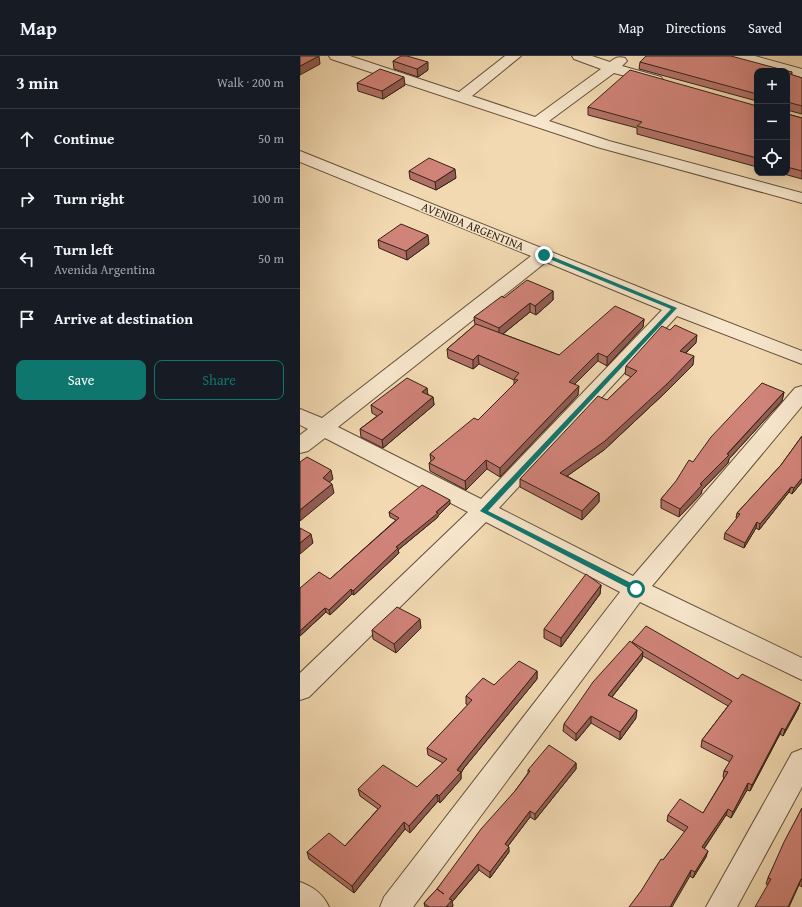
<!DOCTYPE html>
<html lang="en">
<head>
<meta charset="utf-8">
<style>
  :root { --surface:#171b24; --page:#20242c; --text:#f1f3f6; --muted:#9ea1a6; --line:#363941; --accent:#0f766e }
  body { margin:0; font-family:"Gentium Book Plus",serif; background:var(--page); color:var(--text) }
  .controls { position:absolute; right:12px; top:12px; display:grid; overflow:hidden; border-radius:8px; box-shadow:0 4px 16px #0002 }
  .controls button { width:36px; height:36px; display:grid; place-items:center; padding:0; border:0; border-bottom:1px solid var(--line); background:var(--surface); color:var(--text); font:20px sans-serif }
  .stop { position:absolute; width:12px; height:12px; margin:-9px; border:3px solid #0f766e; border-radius:50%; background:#fff }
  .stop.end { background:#0f766e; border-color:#fff; box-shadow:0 1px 4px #0008 }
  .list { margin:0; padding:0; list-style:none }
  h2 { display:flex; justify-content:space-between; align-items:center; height:52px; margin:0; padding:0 16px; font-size:17px }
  h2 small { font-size:13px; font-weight:400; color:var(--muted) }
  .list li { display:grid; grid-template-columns:26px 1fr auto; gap:12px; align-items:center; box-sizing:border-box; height:60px; padding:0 16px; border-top:1px solid var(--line) }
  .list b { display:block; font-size:15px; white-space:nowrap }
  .list p { margin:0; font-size:13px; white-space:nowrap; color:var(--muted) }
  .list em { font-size:13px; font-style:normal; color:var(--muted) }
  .actions { display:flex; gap:8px; padding:12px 16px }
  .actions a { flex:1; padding:9px 0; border:1px solid var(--accent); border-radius:8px; text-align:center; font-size:14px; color:var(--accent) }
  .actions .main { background:var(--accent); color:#fff }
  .icon { flex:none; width:22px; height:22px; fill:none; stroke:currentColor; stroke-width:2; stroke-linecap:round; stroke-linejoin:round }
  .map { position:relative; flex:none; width:502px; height:851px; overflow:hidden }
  header { display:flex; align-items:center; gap:24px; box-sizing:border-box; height:56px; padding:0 20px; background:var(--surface); border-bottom:1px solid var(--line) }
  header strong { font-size:19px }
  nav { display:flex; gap:22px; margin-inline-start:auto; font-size:14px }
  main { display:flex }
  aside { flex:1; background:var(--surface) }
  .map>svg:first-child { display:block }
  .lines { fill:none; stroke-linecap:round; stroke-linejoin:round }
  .minor-casing { stroke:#64503b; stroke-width:2 }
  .minor { fill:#f7e6cc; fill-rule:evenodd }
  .wall { fill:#b37167; stroke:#342314 }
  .shaded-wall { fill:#925c54; stroke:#342314 }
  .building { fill:#d08378; stroke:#342314 }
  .route { fill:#0f766e }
  .labels { text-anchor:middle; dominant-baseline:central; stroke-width:3; stroke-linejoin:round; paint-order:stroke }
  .street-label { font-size:12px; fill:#342314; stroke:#f7e6cc }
</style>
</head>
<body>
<header>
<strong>Map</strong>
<nav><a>Map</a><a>Directions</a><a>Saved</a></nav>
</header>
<main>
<aside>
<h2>3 min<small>Walk · 200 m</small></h2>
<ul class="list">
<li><svg class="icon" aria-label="ahead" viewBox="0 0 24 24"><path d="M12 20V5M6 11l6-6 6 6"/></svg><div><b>Continue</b></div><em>50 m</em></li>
<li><svg class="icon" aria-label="right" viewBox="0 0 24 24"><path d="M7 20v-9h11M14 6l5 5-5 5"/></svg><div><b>Turn right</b></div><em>100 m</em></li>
<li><svg class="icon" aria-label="left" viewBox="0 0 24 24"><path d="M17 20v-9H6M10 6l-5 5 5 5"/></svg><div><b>Turn left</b><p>Avenida Argentina</p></div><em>50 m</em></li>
<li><svg class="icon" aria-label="arrive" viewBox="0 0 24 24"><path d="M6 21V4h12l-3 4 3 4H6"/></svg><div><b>Arrive at destination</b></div></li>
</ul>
<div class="actions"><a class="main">Save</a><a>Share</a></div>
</aside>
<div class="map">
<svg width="502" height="851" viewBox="0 0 502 851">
  <rect width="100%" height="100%" fill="#f2d9b1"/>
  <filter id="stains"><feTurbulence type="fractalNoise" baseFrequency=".005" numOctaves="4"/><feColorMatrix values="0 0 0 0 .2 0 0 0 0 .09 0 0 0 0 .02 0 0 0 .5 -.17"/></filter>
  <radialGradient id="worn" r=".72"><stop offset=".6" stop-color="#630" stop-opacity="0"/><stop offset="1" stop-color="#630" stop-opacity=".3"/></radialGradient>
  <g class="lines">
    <defs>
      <g id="minor">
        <path d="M29,0H50L159,36L205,0H221L172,40L235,61L301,13L274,3L272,0H292L310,6C315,2 318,0 325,2L327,5L322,10L361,21L363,24L361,27L356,28L314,17L249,65L309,85L502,137V147L297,91L31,3Z"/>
        <polygon points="433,0 455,0 502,13 502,22 487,18 487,15 476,15 435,3"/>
        <path d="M0,95L381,248L502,295V308L377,260L199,452L333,520L495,332L502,330V350L352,530L502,602V624L340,546L113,851H80L84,841L320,536L186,466L9,641L0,644V617L168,456L25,382L8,395L0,397V379L8,373L0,369V353L22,362L231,200L0,106ZM246,206L362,254L181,443L38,371Z"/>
        <polygon points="502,693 502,731 437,851 406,851 492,697"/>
        <path d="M0,826C14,831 23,838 29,851H0Z"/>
      </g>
    </defs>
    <use href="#minor" class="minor-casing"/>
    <use href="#minor" class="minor"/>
  </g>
  <g class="wall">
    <polygon points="93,5 128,14 118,21 94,13"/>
    <polygon points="340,6 457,15 457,45 339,13"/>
    <polygon points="487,15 492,16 492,19 502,22 502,58 487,54"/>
    <polygon points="57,27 105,29 83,43 58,35"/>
    <polygon points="457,50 457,111 337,78 337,72 288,59 288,51"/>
    <polygon points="487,58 502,62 502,123 480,117 487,117"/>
    <polygon points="109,115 156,122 136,134 110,123"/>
    <polygon points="78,184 129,188 107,204 79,192"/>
    <polygon points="253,235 253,244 236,259 230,256 203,278 259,299 344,263 343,271 307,310 298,305 275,328 278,339 200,421 187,413 166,434 130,415 129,407 131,405 130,398 178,364 214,328 214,324 179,308 173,313 148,302 147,293 175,269 174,261 204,242"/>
    <polygon points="396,287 386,297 393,309 367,335 304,394 267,420 299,437 299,446 282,464 220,431 220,423 307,344 331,321 325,318 326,310"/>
    <polygon points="127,332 127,338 133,341 134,349 83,392 61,381 60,373 77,360 72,357 71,349"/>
    <polygon points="484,336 482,345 429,403 428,407 402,434 401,438 379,461 361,452 361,443 393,406"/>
    <polygon points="502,380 502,426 492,438 489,436 459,474 456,472 444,492 424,483 425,477 437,463 436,462 437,457 481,409"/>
    <polygon points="150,448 138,460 138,461 98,494 99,497 54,539 52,538 30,559 26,556 0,580 30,523 96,464 90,461 89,456"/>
    <polygon points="301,529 300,538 261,591 244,582 244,573"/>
    <polygon points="121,572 96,597 73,583 72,574"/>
    <polygon points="332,586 438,623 500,647 498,653 483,680 480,678 450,735 447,734 431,762 426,759 404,793 406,801 393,822 363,804 385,776 367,765 368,759 403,757 424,722 423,721 424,715 430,706 401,691 402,684 428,650 343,600 342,603 312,641 336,662 320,684 291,667 276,685 263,675 264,668"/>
    <polygon points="237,615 237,623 164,712 161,717 161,723 140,747 138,745 110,777 105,773 54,837 9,803 7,796 45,790 78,753 60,740 58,733 117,731 143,707 128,699 127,692 168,649 166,648 166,640 194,629"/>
    <polygon points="276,707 276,713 235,764 230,761 208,790 209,796 190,822 179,814 152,846 153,850 152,851 125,851 124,847 137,833 215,735 228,717 228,714"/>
    <polygon points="502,752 502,831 499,829 468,829 466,828 468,822"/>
  </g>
  <g class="shaded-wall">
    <polygon points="19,0 20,8 0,19 0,10"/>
    <polygon points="128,6 128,14 118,21 117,13"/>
    <polygon points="104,21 105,29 83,43 82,35"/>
    <polygon points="155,113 156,122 136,134 135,126"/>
    <polygon points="128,179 129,188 107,204 106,195"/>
    <polygon points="253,235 253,244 236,259 235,250"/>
    <polygon points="230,247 230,256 199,281 199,272"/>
    <polygon points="344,263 343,271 307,310 307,301"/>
    <polygon points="397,279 396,287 379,303 380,295"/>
    <polygon points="298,297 298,305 269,334 269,326"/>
    <polygon points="178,299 179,308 173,313 173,304"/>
    <polygon points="394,300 393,309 367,335 304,394 260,425 260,417"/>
    <polygon points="279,330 278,339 200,421 200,412"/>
    <polygon points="127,332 128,340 122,336"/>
    <polygon points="484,336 482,345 429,403 428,407 402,434 401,438 379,461 380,453 400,428"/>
    <polygon points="133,341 134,349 83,392 82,384"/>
    <polygon points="186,404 187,413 166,434 165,425"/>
    <polygon points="31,414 33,423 24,431 23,422"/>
    <polygon points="502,422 502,426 492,438 494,432"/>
    <polygon points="32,428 34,437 0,465 0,454"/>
    <polygon points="491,431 489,436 459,474 460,468"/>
    <polygon points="299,437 299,446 282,464 282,455"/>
    <polygon points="150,444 150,448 138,460 138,461 98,494 99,497 54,539 53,535 96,491 136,456"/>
    <polygon points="457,466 456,472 444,492 445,487"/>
    <polygon points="11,478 13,487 0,498 0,487"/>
    <polygon points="301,529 300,538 261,591 261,582"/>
    <polygon points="51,533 52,538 30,559 29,554"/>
    <polygon points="25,552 26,556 0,580 0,575"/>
    <polygon points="120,563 121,572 96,597 94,588"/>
    <polygon points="343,596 342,603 307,647 308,639"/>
    <polygon points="237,615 237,623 164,712 161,717 161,723 140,747 139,740 164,705"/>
    <polygon points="500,647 498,653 483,680 485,674"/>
    <polygon points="337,654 336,662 320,684 320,676"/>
    <polygon points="291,660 291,667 276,685 276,678"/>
    <polygon points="482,672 480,678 450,735 452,729"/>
    <polygon points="276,707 276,713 235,764 235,758"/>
    <polygon points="448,727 447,734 431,762 433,756"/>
    <polygon points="137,738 138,745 110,777 109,770"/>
    <polygon points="428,753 426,759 401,797 402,791"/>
    <polygon points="230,755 230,761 205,794 205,788"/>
    <polygon points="104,766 105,773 54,837 52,830"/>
    <polygon points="209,791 209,796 190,822 190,816"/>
    <polygon points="408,795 406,801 393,822 395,816"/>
    <polygon points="178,808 179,814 152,846 153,850 152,851 146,851 149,843"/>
    <polygon points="391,814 390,820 372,851 370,851"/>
    <polygon points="501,823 499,829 489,851 488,851"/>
  </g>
  <g class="building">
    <polygon points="0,0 19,0 0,10"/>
    <polygon points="101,0 107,0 128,6 117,13 93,5"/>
    <polygon points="346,0 431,0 487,15 457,15 457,38 340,6"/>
    <polygon points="80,13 104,21 82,35 57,27"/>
    <polygon points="330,14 457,50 457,102 337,70 342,66 288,51"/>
    <polygon points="487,15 492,16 490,18 502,22 502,50 487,46 487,57"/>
    <polygon points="487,58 502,62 502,115 487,111"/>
    <polygon points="129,102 155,113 135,126 109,115"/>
    <polygon points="101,168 128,179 106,195 78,184"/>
    <polygon points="227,224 253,235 235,250 230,247 199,272 174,261 202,240 204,242"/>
    <polygon points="315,250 344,263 307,301 298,297 269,326 279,330 200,412 186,404 165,425 129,407 135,402 130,398 174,362 178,364 218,324 214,323 219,317 178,299 173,304 147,293 176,268 259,299"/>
    <polygon points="375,269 397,279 380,295 394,300 368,327 305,385 260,417 299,437 282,455 220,423 298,340 307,344 337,315 326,310 362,270 370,274"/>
    <polygon points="107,322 127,332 122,336 133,341 82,384 60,373 83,356 71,349"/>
    <polygon points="462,327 484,336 427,398 429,399 400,428 402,429 380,453 361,443 376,425 389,404 393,406 411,381"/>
    <polygon points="502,380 502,422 494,432 491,431 460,468 457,466 445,487 425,477 440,458 437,457 481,409"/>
    <polygon points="7,401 31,414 23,422 32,428 0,454 0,406"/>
    <polygon points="122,429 150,444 136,456 138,457 96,491 98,492 53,535 51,533 29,554 25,552 0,575 0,532 19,516 30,523 99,462 89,456"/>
    <polygon points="0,472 11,478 0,487"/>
    <polygon points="286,518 301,529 261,582 244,573"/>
    <polygon points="97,551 120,563 94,588 72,574"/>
    <polygon points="346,570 438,623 442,618 500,647 485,674 482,672 452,729 448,727 433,756 428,753 402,791 408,795 395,816 391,814 370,851 329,851 341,835 361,803 363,804 388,771 368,759 380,743 403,757 428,716 424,715 433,700 402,684 432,645 332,586"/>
    <polygon points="330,585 343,596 308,639 337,654 320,676 291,660 276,678 264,668 293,626"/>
    <polygon points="219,605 237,615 164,705 157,714 161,716 139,740 137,738 109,770 104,766 52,830 7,796 29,777 45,790 81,750 58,733 83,709 117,731 147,703 127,692 172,644 166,640 183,622 194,629"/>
    <polygon points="249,689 276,707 235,758 230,755 205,788 209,791 190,816 178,808 149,843 152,844 146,851 129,851 124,847 137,833 144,838 137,833 181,773 215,735 230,715 228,714"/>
    <polygon points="502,752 502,823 501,823 488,851 455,851 471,823 468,822 484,786"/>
  </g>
  <polygon class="route" points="242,198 246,198 377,252 188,455 339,531 339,535 336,536 180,455 371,253 242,200"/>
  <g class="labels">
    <g class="street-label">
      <text transform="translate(173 170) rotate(22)">AVENIDA ARGENTINA</text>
    </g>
  </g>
  <rect width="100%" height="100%" filter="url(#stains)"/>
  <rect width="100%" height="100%" fill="url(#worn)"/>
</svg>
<div class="controls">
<button>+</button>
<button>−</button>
<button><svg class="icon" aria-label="locate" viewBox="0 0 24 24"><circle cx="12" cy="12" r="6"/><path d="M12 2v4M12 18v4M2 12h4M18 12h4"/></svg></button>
</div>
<div class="stop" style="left:336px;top:533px"></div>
<div class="stop end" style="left:244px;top:199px"></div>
</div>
</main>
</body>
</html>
